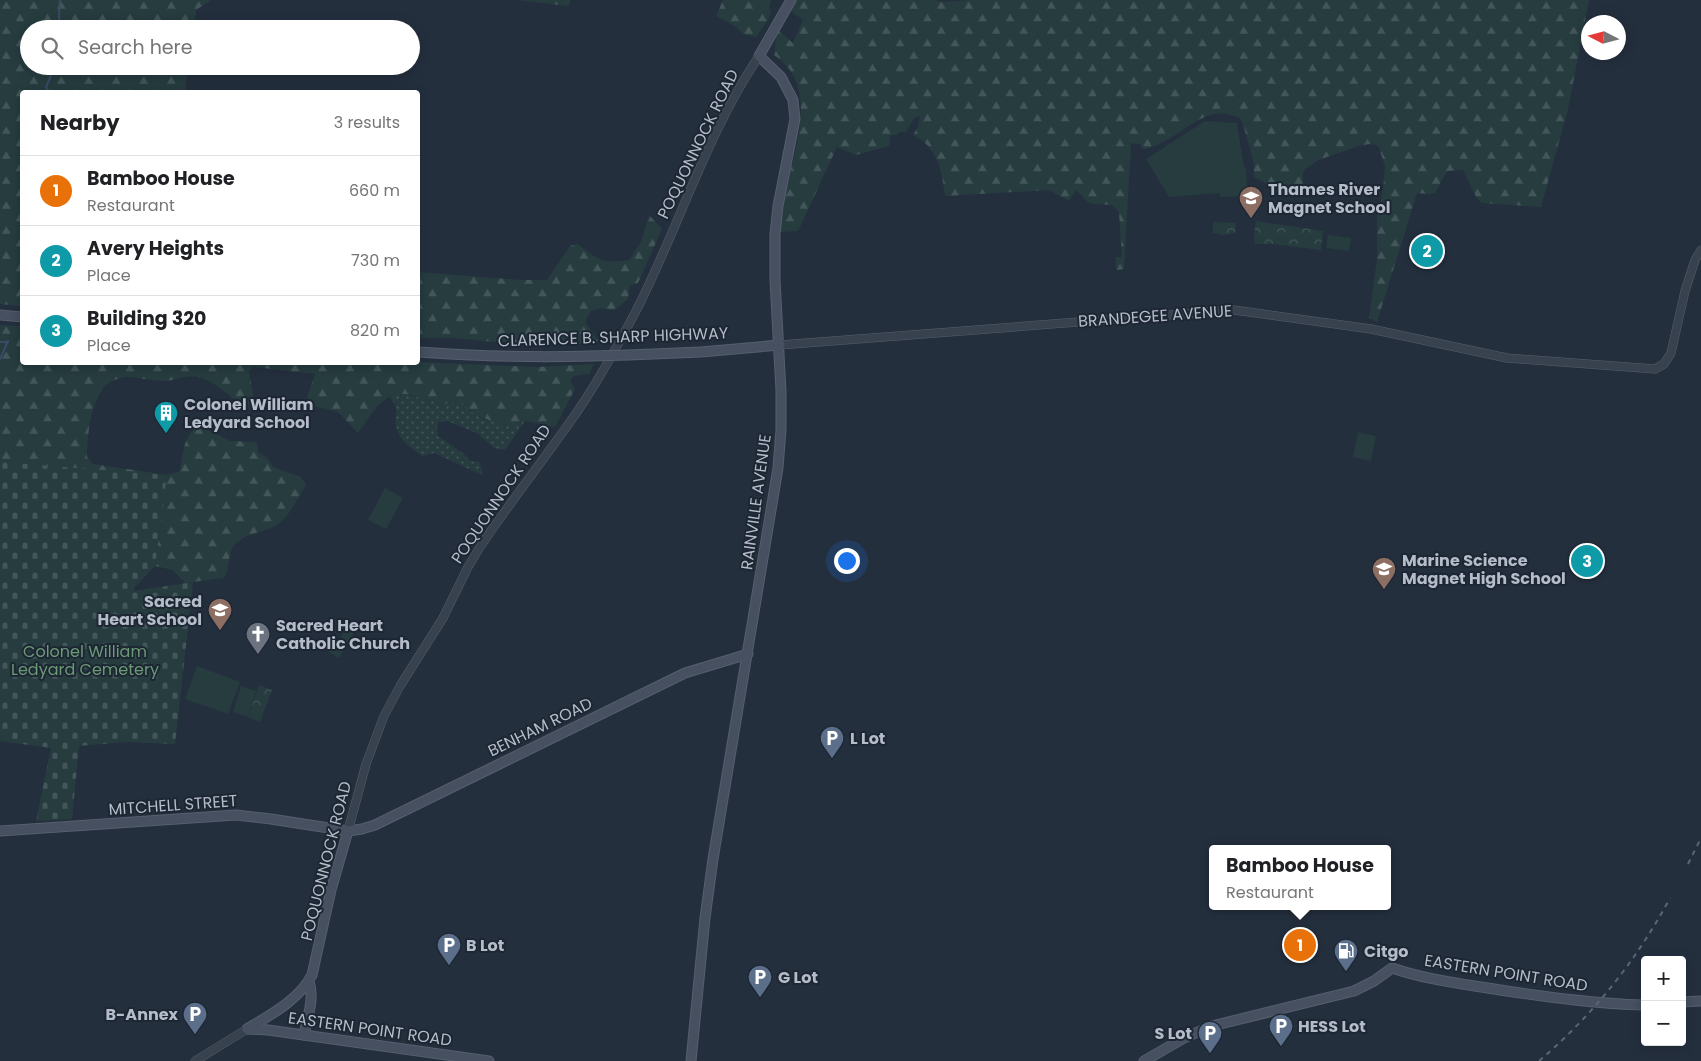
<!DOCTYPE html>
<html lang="en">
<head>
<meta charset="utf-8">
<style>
  :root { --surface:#fff; --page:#f2f2f2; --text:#202124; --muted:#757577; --line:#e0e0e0; --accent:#d93025 }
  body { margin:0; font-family:Poppins,sans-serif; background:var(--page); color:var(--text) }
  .controls { position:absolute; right:15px; bottom:15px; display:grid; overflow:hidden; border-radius:5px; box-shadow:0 2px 12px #0003 }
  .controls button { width:45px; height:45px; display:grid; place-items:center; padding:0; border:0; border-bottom:1px solid var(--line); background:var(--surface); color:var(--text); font:25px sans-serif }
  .compass { position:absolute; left:1581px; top:15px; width:45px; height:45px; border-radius:50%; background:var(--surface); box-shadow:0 2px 12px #0003; rotate:276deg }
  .you { position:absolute; left:846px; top:560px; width:18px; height:18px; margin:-12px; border:4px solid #fff; border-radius:50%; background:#1a73e8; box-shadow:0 0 0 8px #1a73e833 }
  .badge { display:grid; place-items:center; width:32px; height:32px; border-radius:50%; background:var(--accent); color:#fff; font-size:16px; font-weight:700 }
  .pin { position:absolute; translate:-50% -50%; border:2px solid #fff; box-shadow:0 1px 5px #0006 }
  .popup { position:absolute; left:1209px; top:845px; width:182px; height:65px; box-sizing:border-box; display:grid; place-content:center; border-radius:5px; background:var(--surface); filter:drop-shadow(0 1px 4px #0005); font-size:16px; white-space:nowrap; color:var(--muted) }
  .popup b { font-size:19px; color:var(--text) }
  .popup::after { content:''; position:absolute; left:50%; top:100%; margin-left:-10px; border:10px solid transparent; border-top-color:var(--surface) }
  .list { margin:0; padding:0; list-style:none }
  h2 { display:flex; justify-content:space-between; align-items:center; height:65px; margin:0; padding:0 20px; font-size:21px }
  h2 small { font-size:16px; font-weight:400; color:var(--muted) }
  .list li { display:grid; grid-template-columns:32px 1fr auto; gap:15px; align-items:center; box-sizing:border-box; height:70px; padding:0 20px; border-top:1px solid var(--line) }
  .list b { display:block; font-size:19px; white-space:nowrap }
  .list p { margin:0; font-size:16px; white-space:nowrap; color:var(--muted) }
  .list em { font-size:16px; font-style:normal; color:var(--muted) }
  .icon { flex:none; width:28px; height:28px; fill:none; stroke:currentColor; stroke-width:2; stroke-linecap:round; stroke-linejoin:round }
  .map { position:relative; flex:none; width:1701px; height:1061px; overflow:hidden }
  .search { position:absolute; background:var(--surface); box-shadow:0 2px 12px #0003; left:20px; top:20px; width:400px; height:55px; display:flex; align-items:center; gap:12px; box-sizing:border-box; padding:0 18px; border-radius:28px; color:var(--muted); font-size:19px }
  .panel { position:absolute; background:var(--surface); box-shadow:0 2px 12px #0003; left:20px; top:90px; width:400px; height:275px; border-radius:5px }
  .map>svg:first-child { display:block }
  .grass { fill:url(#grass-dots) }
  .forest { fill:url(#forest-firs) }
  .cemetery { fill:url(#cemetery-stones) }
  .park { fill:url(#park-crowns) }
  .garden { fill:#263c3f }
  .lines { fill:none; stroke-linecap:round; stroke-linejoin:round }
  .stream { stroke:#394c67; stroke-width:2 }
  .tertiary-casing { stroke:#565f6c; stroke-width:9 }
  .secondary-casing { stroke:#565f6c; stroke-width:11 }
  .tertiary { stroke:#38414e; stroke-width:8 }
  .secondary { stroke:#465061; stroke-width:9 }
  .rail { stroke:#5a6575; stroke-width:2; stroke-dasharray:5 5; stroke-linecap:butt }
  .secondary-bridge-casing { stroke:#565f6c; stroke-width:11; stroke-linecap:butt }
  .secondary-bridge { stroke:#465061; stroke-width:9 }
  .labels { text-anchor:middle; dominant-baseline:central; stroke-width:4; stroke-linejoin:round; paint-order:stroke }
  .street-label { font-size:16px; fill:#b4bcc9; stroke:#1d2633 }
  .poi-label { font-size:16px; font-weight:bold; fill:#b4bcc9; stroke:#1d2633; text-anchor:start }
  .park-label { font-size:16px; fill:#6b9a76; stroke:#1d2633 }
</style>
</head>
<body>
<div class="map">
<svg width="1701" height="1061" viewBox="0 0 1701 1061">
  <defs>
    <pattern id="grass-dots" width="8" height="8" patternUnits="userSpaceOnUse" patternTransform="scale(1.25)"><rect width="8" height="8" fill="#263c3f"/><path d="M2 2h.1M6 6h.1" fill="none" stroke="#435659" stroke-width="1.8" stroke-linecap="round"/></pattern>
    <pattern id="forest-firs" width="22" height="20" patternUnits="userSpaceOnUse" patternTransform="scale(1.25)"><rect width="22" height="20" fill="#263c3f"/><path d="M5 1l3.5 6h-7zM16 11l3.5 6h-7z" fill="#435659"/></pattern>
    <pattern id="cemetery-stones" width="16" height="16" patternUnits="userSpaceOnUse" patternTransform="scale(1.25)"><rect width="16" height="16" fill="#263c3f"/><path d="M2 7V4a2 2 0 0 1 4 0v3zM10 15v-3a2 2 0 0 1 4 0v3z" fill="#435659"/></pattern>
    <pattern id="park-crowns" width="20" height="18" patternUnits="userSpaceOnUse" patternTransform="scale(1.25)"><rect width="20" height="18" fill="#263c3f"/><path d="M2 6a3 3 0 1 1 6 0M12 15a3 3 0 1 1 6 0" fill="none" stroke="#435659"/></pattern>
  </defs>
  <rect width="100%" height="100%" fill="#242f3e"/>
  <path class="grass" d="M396,394C411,394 425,400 440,403C448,405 456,402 464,403L469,410L483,419L511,426L525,421L505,450L494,448L478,434L448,421L439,422L437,427L438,436L464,454L470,461L479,462L482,469V475L434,453L423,456C412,450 398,439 396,426C394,409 401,413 389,396Z"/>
  <g class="forest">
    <polygon points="0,0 211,0 196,10 194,29 29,29 29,66 188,66 185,92 22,92 22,306 0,304"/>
    <polygon points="518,0 571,0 568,6"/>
    <polygon points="723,0 771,0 769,8 771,11 768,20 756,37 743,34 735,26 716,16"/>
    <path d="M796,0H935L941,2L970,0H1589L1568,109L1541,207L1482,203L1476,197L1463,170L1447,171L1435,193L1428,194L1417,193L1377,322L1369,318L1377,259V214L1383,190L1385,166L1379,148L1376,145L1369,144L1359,146L1318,160L1305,169L1303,173V190C1286,200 1281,196 1268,185C1263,181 1258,180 1254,177V164L1243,124L1240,118C1205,101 1184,136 1154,146C1150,147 1148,149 1143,149L1140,144L1131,143L1124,269L1117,270L1115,257H1122L1119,213C1112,199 1099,208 1088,202C1084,199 1080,193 1076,190L1069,201L1049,190L945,196C942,171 938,147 913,135L918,127L920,116L914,118L906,132H899L897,135H890L889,146L856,155L837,147L799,229L797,231L780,232C782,218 783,204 786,190C795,148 820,85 774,55L776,39L779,31L793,43L803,20L790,10Z"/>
    <path d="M649,215L662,229L638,283L630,285L628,299L614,310L601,308L591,311L585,322L598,340L595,344L493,342L454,338H418V272L521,280H547L570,246L578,244C597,260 603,264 629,260L641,242Z"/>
    <path d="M0,325L22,326V362H343L382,365L395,363L418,362L536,367L594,364L589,374L573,376L570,381L575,389L555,427L525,421L511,426L492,421L475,415L464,403C456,402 449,405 441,403C428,401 416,395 403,394C382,392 369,418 358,433L338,412L310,405L307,397L315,374L253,367L249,372L253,395L248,407H243C230,395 215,382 198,377C189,375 184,377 176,379C160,384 142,377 126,377C119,378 109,381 105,386C91,401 88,433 87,453V457L93,464L167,475L180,471C183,455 183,434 199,426L230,441L257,442L258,452L268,459L273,467L301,477L306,485C298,498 289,518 275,526C263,533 246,533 236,543C226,553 231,573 223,578L185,583L173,570L155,566L161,521L0,573Z"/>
  </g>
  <polygon class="cemetery" points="0,462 167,475 155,566 135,587 134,591 193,582 175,744 126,742 79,746 72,819 36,821 51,748 0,741"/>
  <g class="park">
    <polygon points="1256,221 1323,231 1321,250 1272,244 1255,244 1254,236"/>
    <polygon points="1213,222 1236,223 1235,233 1223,235 1213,233"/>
    <polygon points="348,624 356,629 339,658 326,650 333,639 338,642"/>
    <polygon points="259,685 272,690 260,722 248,717"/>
  </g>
  <g class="garden">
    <polygon points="1205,121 1237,123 1244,167 1246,168 1247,187 1241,196 1220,197 1220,193 1169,197 1146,159"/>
    <polygon points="1328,235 1351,238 1349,251 1326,248"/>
    <polygon points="1358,432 1376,436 1371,461 1353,457"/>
    <polygon points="385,488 403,498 386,529 368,520"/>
    <polygon points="197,666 240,682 228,714 185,699"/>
    <polygon points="241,686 256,691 248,717 233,712"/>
  </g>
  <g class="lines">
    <g class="stream">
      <path d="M59,29C60,19 58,10 60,0"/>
      <polyline points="53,66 50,78 46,87 49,92 56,92"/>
      <polyline points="0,342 8,342"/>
      <polyline points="0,359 8,341"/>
    </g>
    <defs>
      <g id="tertiary">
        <polyline points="780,345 1234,310 1371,329 1507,358 1655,369 1664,364 1671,353 1685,291 1695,260 1701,250"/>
        <path d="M348,831L366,764L384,716L400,686L443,618L468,567L480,547C511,501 545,458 577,412C599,380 618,345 636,311C679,227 706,135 759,56"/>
        <polyline points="195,1061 247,1029"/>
      </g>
      <g id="secondary">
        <polyline points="0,315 22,317"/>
        <path d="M418,352C475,356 533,358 591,356"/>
        <polyline points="629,355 701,352 780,345"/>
        <polyline points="0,831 236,815 271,819 348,831 362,829 375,825 685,673 748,654"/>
        <polyline points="1682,1002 1701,1001"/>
        <polyline points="247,1029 268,1030 489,1061"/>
        <path d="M247,1029C270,1015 299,1000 312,975L331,890L348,831"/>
        <path d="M304,1035C307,1019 315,998 309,982"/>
        <polyline points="691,1061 705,918 713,859 778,468 781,430 781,391 775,280 775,234 778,206 795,119 793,100 781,77 759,56 791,0"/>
        <path d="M1144,1061L1184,1038L1212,1026L1354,991L1374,981L1392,968C1427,980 1464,984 1500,990C1548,997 1596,1004 1645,1005"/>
      </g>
    </defs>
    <use href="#tertiary" class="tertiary-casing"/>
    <use href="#secondary" class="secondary-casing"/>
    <use href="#tertiary" class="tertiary"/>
    <use href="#secondary" class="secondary"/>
    <g class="rail">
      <polyline points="1688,864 1701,838"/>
      <path d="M1539,1061C1592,1016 1637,960 1670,898"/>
    </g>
    <defs>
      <polyline id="secondary-bridge" points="591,356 629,355"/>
    </defs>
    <use href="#secondary-bridge" class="secondary-bridge-casing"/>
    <use href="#secondary-bridge" class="secondary-bridge"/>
  </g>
  <defs>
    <symbol id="school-pin" viewBox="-11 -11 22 30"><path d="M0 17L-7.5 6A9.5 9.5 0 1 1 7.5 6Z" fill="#8d6e63" stroke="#1d2633"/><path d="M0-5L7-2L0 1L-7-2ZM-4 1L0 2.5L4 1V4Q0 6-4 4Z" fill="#fff"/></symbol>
    <symbol id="building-pin" viewBox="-11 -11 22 30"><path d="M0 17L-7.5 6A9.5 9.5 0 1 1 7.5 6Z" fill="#0f9aa8" stroke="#1d2633"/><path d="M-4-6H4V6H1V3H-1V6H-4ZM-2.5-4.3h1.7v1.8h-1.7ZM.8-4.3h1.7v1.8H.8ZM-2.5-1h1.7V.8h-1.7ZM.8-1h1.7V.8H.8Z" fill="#fff"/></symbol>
    <symbol id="church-pin" viewBox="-11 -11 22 30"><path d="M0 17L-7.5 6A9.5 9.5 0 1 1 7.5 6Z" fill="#6b7280" stroke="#1d2633"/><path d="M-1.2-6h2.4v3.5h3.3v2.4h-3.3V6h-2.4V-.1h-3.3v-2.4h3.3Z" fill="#fff"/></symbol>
    <symbol id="parking-pin" viewBox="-11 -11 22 30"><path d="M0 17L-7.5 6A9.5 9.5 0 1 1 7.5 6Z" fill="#5c6f8a" stroke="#1d2633"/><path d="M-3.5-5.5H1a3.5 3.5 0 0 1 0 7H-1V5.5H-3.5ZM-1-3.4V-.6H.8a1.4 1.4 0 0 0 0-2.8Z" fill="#fff"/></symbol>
    <symbol id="fuel-pin" viewBox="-11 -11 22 30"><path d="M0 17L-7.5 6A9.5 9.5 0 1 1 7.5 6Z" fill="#5c6f8a" stroke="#1d2633"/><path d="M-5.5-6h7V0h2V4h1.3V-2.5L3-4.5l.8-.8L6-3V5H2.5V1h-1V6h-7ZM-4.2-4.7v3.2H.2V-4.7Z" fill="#fff"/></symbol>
  </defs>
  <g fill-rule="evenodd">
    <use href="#school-pin" x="1237" y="184" width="28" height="38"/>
    <use href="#building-pin" x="152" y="399" width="28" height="38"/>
    <use href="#school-pin" x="1370" y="555" width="28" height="38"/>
    <use href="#school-pin" x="206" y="596" width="28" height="38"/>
    <use href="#church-pin" x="244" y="620" width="28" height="38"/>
    <use href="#parking-pin" x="818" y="724" width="28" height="38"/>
    <use href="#parking-pin" x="435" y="931" width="28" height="38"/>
    <use href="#fuel-pin" x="1332" y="937" width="28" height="38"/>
    <use href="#parking-pin" x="746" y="963" width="28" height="38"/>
    <use href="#parking-pin" x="181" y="1000" width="28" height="38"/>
    <use href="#parking-pin" x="1267" y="1012" width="28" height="38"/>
    <use href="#parking-pin" x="1196" y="1019" width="28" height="38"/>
  </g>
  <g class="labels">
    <g class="street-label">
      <text transform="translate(698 144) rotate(-64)">POQUONNOCK ROAD</text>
      <text transform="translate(1155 316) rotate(-4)">BRANDEGEE AVENUE</text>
      <text transform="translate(613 337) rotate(-2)">CLARENCE B. SHARP HIGHWAY</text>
      <text transform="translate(501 494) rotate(-56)">POQUONNOCK ROAD</text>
      <text transform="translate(756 502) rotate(-82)">RAINVILLE AVENUE</text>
      <text transform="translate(540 727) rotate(-26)">BENHAM ROAD</text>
      <text transform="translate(173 805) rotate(-4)">MITCHELL STREET</text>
      <text transform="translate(326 861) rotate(-76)">POQUONNOCK ROAD</text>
      <text transform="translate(1506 973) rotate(9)">EASTERN POINT ROAD</text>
      <text transform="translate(370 1029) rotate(8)">EASTERN POINT ROAD</text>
    </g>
    <g class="poi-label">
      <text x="1268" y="189">Thames River<tspan x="1268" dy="18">Magnet School</tspan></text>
      <text x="184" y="404">Colonel William<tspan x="184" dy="18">Ledyard School</tspan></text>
      <text x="1402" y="560">Marine Science<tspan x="1402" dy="18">Magnet High School</tspan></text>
      <text x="202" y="601" text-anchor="end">Sacred<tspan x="202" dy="18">Heart School</tspan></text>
      <text x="276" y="625">Sacred Heart<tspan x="276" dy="18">Catholic Church</tspan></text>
      <text x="850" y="738">L Lot</text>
      <text x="466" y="945">B Lot</text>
      <text x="1364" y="951">Citgo</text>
      <text x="778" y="977">G Lot</text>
      <text x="178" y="1014" text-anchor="end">B-Annex</text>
      <text x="1298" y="1026">HESS Lot</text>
      <text x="1192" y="1033" text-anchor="end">S Lot</text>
    </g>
    <g class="park-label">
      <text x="85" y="651">Colonel William<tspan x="85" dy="18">Ledyard Cemetery</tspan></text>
    </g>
  </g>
</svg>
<div class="controls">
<button>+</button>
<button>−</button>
</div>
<svg class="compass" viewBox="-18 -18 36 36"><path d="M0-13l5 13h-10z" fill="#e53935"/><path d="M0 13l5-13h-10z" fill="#757577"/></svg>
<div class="you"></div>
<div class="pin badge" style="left:1300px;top:945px;background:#e8710a">1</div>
<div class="popup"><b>Bamboo House</b>Restaurant</div>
<div class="pin badge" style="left:1427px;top:251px;background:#0f9aa8">2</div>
<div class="pin badge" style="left:1587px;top:561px;background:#0f9aa8">3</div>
<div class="search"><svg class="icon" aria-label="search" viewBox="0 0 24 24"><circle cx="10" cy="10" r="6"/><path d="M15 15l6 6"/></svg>Search here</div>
<section class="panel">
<h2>Nearby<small>3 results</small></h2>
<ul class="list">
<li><span class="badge" style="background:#e8710a">1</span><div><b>Bamboo House</b><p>Restaurant</p></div><em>660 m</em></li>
<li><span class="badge" style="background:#0f9aa8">2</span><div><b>Avery Heights</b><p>Place</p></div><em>730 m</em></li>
<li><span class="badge" style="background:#0f9aa8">3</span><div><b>Building 320</b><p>Place</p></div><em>820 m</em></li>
</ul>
</section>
</div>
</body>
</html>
